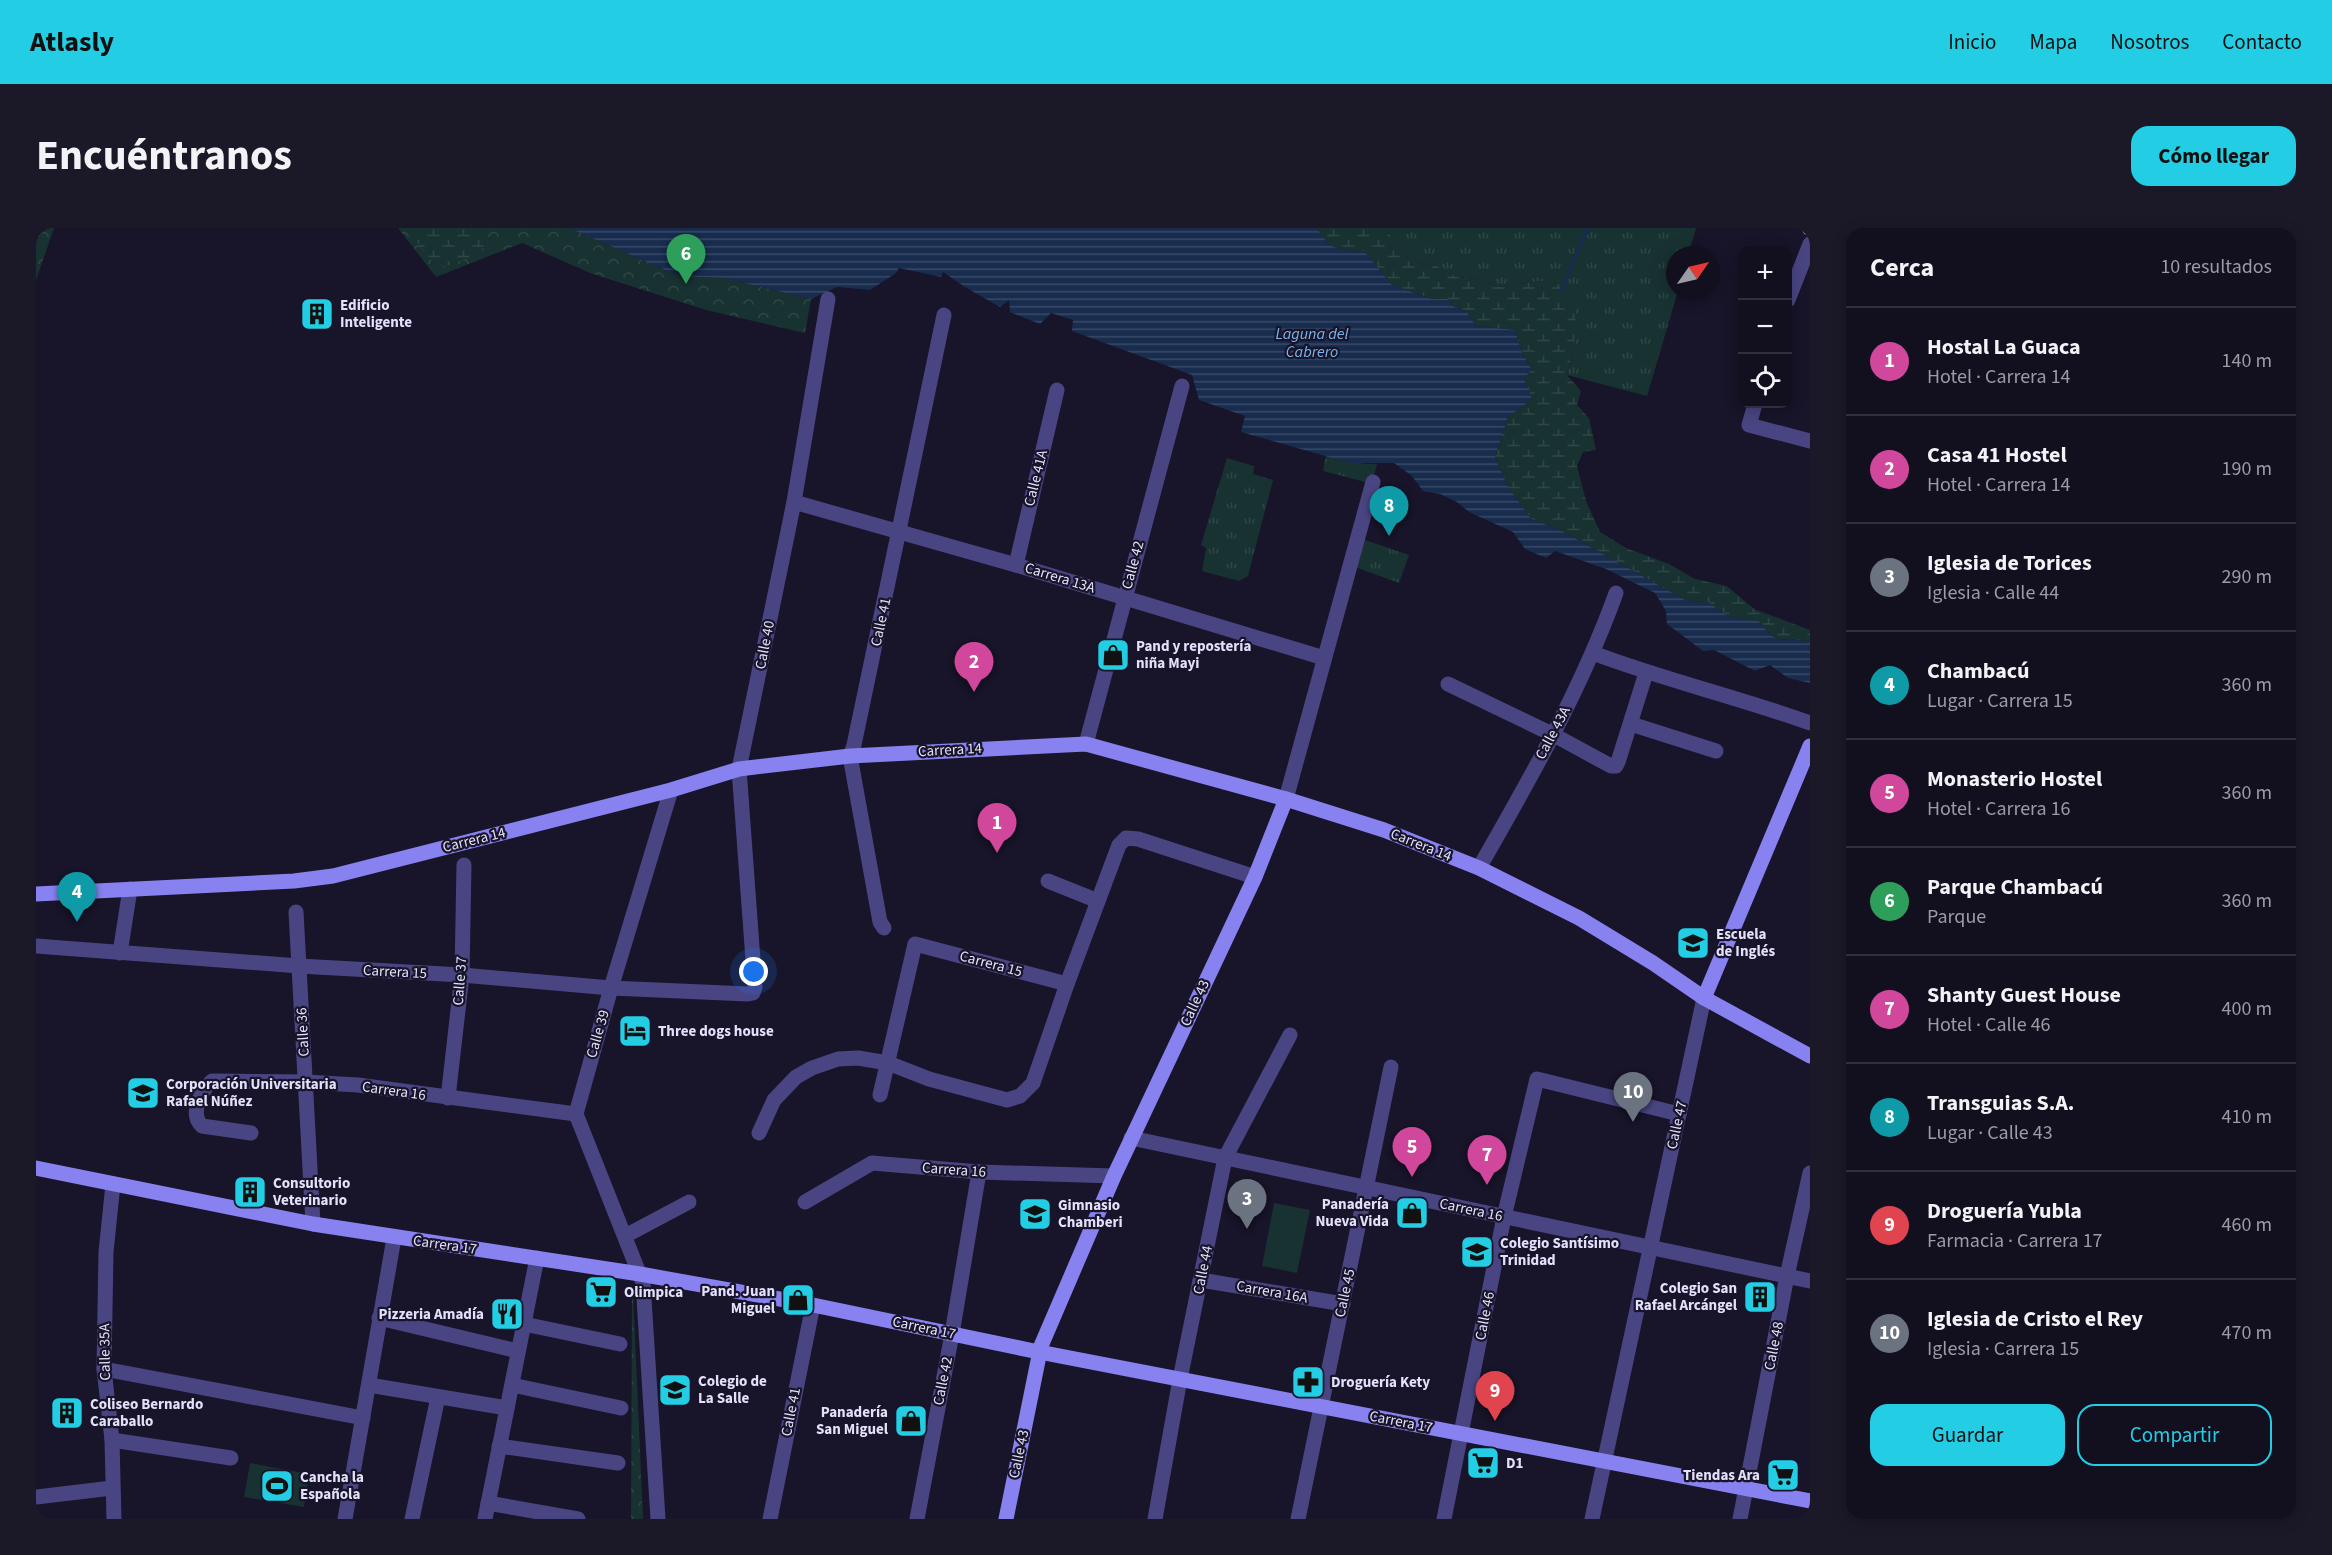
<!DOCTYPE html>
<html lang="es">
<head>
<meta charset="utf-8">
<style>
  :root { --surface:#120f1f; --page:#1b1828; --text:#f1f3f6; --muted:#9c9ca4; --line:#312f3d; --accent:#23cde4 }
  body { margin:0; font-family:"Source Sans 3",sans-serif; background:var(--page); color:var(--text) }
  .controls { position:absolute; right:18px; top:18px; display:grid; overflow:hidden; border-radius:12px; box-shadow:0 3px 15px #0003 }
  .controls button { width:54px; height:54px; display:grid; place-items:center; padding:0; border:0; border-bottom:2px solid var(--line); background:var(--surface); color:var(--text); font:30px sans-serif }
  .compass { position:absolute; left:1630px; top:18px; width:54px; height:54px; border-radius:50%; background:var(--surface); box-shadow:0 3px 15px #0003; rotate:56deg }
  .you { position:absolute; left:718px; top:744px; width:21px; height:21px; margin:-15px; border:4px solid #fff; border-radius:50%; background:#1a73e8; box-shadow:0 0 0 9px #1a73e833 }
  .badge { display:grid; place-items:center; width:39px; height:39px; border-radius:50%; background:var(--accent); color:#fff; font-size:20px; font-weight:700 }
  .pin { position:absolute; translate:-50% -50px; filter:drop-shadow(0 2px 3px #0008) }
  .pin::after { content:''; position:absolute; top:32px; width:21px; height:18px; background:inherit; clip-path:polygon(0 0,100% 0,50% 100%) }
  .list { margin:0; padding:0; list-style:none }
  h2 { display:flex; justify-content:space-between; align-items:center; height:78px; margin:0; padding:0 24px; font-size:26px }
  h2 small { font-size:20px; font-weight:400; color:var(--muted) }
  .list li { display:grid; grid-template-columns:39px 1fr auto; gap:18px; align-items:center; box-sizing:border-box; height:108px; padding:0 24px; border-top:2px solid var(--line) }
  .list b { display:block; font-size:22px; white-space:nowrap }
  .list p { margin:0; font-size:20px; white-space:nowrap; color:var(--muted) }
  .list em { font-size:20px; font-style:normal; color:var(--muted) }
  .actions { display:flex; gap:12px; padding:18px 24px }
  .actions a { flex:1; padding:14px 0; border:2px solid var(--accent); border-radius:18px; text-align:center; font-size:21px; color:var(--accent) }
  .actions .main { background:var(--accent); color:#111 }
  .icon { flex:none; width:33px; height:33px; fill:none; stroke:currentColor; stroke-width:2; stroke-linecap:round; stroke-linejoin:round }
  .map { position:relative; flex:none; width:1774px; height:1291px; overflow:hidden; border-radius:18px }
  header { display:flex; align-items:center; gap:36px; box-sizing:border-box; height:84px; padding:0 30px; background:var(--accent); color:#111 }
  header strong { font-size:28px }
  nav { display:flex; gap:33px; margin-inline-start:auto; font-size:21px }
  .intro { display:flex; align-items:center; justify-content:space-between; box-sizing:border-box; height:144px; padding:0 36px }
  h1 { margin:0; font-size:42px }
  .button { padding:15px 27px; border-radius:18px; background:var(--accent); color:#111; font-size:21px; font-weight:700 }
  main { display:flex; gap:36px; padding:0 36px }
  aside { flex:1; background:var(--surface); border-radius:18px; box-shadow:0 3px 15px #0003 }
  .map>svg:first-child { display:block }
  .grass { fill:url(#grass-tufts) }
  .forest { fill:url(#forest-crowns) }
  .wetland { fill:url(#wetland-marsh) }
  .pitch { fill:#183232 }
  .water { fill:url(#water-rules) }
  .lines { fill:none; stroke-linecap:round; stroke-linejoin:round }
  .stream { stroke:#182c4e; stroke-width:4 }
  .street { stroke:#494582; stroke-width:15 }
  .secondary { stroke:#8782ef; stroke-width:15 }
  .labels { text-anchor:middle; dominant-baseline:central; stroke-width:4.5; stroke-linejoin:round; paint-order:stroke }
  .poi-label { font-size:15px; font-weight:bold; fill:#e3e0fb; stroke:#181429; text-anchor:start }
  .street-label { font-size:15px; fill:#e3e0fb; stroke:#181429 }
  .water-label { font-size:16px; font-style:italic; fill:#7ab6ee; stroke:#181429 }
</style>
</head>
<body>
<header>
<strong>Atlasly</strong>
<nav><a>Inicio</a><a>Mapa</a><a>Nosotros</a><a>Contacto</a></nav>
</header>
<div class="intro"><h1>Encuéntranos</h1><a class="button">Cómo llegar</a></div>
<main>
<div class="map">
<svg width="1774" height="1291" viewBox="0 0 1774 1291">
  <defs>
    <pattern id="grass-tufts" width="24" height="20" patternUnits="userSpaceOnUse" patternTransform="scale(1.5)"><rect width="24" height="20" fill="#183232"/><path d="M3 7l-1-3M5 7V3M7 7l1-3M15 17l-1-3M17 17v-4M19 17l1-3" fill="none" stroke="#2e4646"/></pattern>
    <pattern id="forest-crowns" width="20" height="18" patternUnits="userSpaceOnUse" patternTransform="scale(1.5)"><rect width="20" height="18" fill="#183232"/><path d="M2 6a3 3 0 1 1 6 0M12 15a3 3 0 1 1 6 0" fill="none" stroke="#2e4646"/></pattern>
    <pattern id="wetland-marsh" width="20" height="14" patternUnits="userSpaceOnUse" patternTransform="scale(1.5)"><rect width="20" height="14" fill="#183232"/><path d="M1 5h8M5 5V1M11 12h8M15 12V8" fill="none" stroke="#2e4646"/></pattern>
    <pattern id="water-rules" width="6" height="5" patternUnits="userSpaceOnUse" patternTransform="scale(1.5)"><rect width="6" height="5" fill="#182c4e"/><path d="M0 2.5h6" fill="none" stroke="#394a68"/></pattern>
  </defs>
  <rect width="100%" height="100%" fill="#181429"/>
  <g class="grass">
    <polygon points="1349,0 1660,0 1652,27 1639,27 1639,63 1642,63 1611,168 1531,147 1538,117 1522,56 1504,53 1462,59 1448,52 1421,49 1401,38 1373,33"/>
    <polygon points="1290,227 1314,235 1341,236 1337,251 1329,254 1287,243"/>
    <polygon points="1191,230 1218,238 1217,246 1237,252 1212,348 1203,353 1166,343 1170,320 1165,317"/>
    <polygon points="1326,311 1373,327 1363,355 1316,338"/>
  </g>
  <g class="forest">
    <polygon points="0,0 18,0 0,52"/>
    <polygon points="362,0 533,0 643,48 687,50 775,71 769,105 670,82 554,45 486,15 400,49"/>
    <polygon points="596,1056 597,1065 607,1291 595,1291"/>
  </g>
  <g class="wetland">
    <polygon points="370,0 450,0 450,12 444,26 402,41"/>
    <path d="M1279,0H1349L1373,33L1401,38L1421,49L1448,52L1462,59L1504,53L1523,56L1528,72L1540,82L1538,117L1531,147L1545,163L1541,177L1553,190L1560,222L1547,224L1541,238L1550,273L1564,304L1590,320L1633,336L1659,351L1691,358L1718,381L1774,402V414C1746,407 1742,421 1723,393L1693,389L1672,374L1651,373L1526,303L1495,291L1471,257L1459,229L1472,189L1496,171L1488,151L1496,140L1486,125L1479,102L1440,98L1431,84L1417,78L1412,71H1396L1356,57L1328,23C1318,24 1301,22 1293,16C1287,11 1286,4 1279,0Z"/>
  </g>
  <g class="pitch">
    <polygon points="1238,975 1274,982 1261,1045 1226,1038"/>
    <polygon points="214,1235 273,1246 268,1279 208,1269"/>
  </g>
  <path class="water" d="M533,0H1279C1286,4 1287,11 1293,16C1301,22 1318,24 1328,23L1356,57L1396,71H1412L1417,78L1431,84L1440,98L1479,102L1486,125L1496,141L1488,151L1496,171L1472,189L1459,229L1471,257L1495,291L1526,303L1651,373L1672,374L1693,389L1723,393C1742,421 1746,407 1774,414V455L1752,450L1734,437L1719,443L1678,422L1667,423L1631,396L1630,383L1619,365L1570,341L1519,323L1510,330L1489,321L1477,304L1433,284L1421,274L1404,266L1387,263L1376,248L1358,235H1314L1205,204L1209,188L1163,172L1156,147L1036,103L1037,92L1015,85L1004,96L974,84L973,72L964,79L929,59L907,44L905,49L863,40L860,45L834,62L801,59L775,71L687,50L643,48Z"/>
  <g class="lines">
    <polyline class="stream" points="1525,63 1552,0"/>
    <g class="street">
      <polyline points="1752,72 1774,16"/>
      <polyline points="1719,176 1713,197 1774,213"/>
      <polyline points="758,274 980,337 1288,430"/>
      <polyline points="980,337 1021,162"/>
      <path d="M1557,425C1628,452 1702,469 1774,495"/>
      <polyline points="1412,456 1518,507 1575,538 1580,538 1582,534 1610,445"/>
      <polyline points="1595,496 1680,523"/>
      <polyline points="1050,516 1146,158"/>
      <polyline points="1250,571 1337,254"/>
      <path d="M1443,640C1494,551 1545,462 1580,365"/>
      <polyline points="1012,653 1062,673"/>
      <polyline points="260,684 277,996"/>
      <polyline points="848,700 844,694 814,528 818,517 908,87"/>
      <polyline points="0,718 263,738 426,747 575,760 712,766 717,765 719,759 703,541 758,274 792,71"/>
      <polyline points="84,725 94,661"/>
      <polyline points="844,867 879,716 1031,756"/>
      <polyline points="412,870 426,747 428,637"/>
      <path d="M215,905L166,898C153,886 165,863 176,853L269,854L322,857L540,886"/>
      <polyline points="723,905 738,872 760,849 776,840 802,831 822,830 852,835 893,851 971,872 984,868 997,855 1031,756 1083,617 1090,610 1102,611 1219,649"/>
      <polyline points="1095,910 1774,1053"/>
      <polyline points="77,956 70,1024 68,1141 76,1212 78,1291"/>
      <polyline points="769,974 836,935 943,944 1078,948"/>
      <polyline points="589,1008 653,974"/>
      <polyline points="1165,1052 1307,1076"/>
      <polyline points="343,1090 482,1123"/>
      <polyline points="488,1096 584,1116"/>
      <polyline points="68,1141 327,1190"/>
      <polyline points="333,1157 471,1180"/>
      <polyline points="476,1157 585,1180"/>
      <polyline points="76,1212 195,1230"/>
      <polyline points="463,1218 582,1235"/>
      <polyline points="0,1269 76,1260"/>
      <polyline points="452,1275 542,1291"/>
      <polyline points="309,1291 358,1010"/>
      <polyline points="376,1291 402,1169"/>
      <polyline points="449,1291 501,1030"/>
      <polyline points="622,1291 607,1055 540,886 575,760 635,562"/>
      <polyline points="734,1291 777,1077"/>
      <polyline points="881,1291 916,1106 943,944"/>
      <polyline points="1119,1291 1144,1151 1189,930 1254,807"/>
      <polyline points="1262,1291 1355,839"/>
      <polyline points="1408,1291 1468,989 1501,851 1643,886"/>
      <polyline points="1556,1291 1668,770"/>
      <polyline points="1704,1291 1751,1048 1774,945"/>
    </g>
    <g class="secondary">
      <polyline points="1773,0 1774,0"/>
      <polyline points="0,666 258,653 297,648 635,562 703,541 814,528 1050,516 1250,571 1348,602 1443,640 1543,690 1617,735 1668,770 1774,828"/>
      <polyline points="1668,770 1774,518"/>
      <polyline points="0,940 277,996 604,1046 777,1077 998,1123 1774,1273"/>
      <polyline points="970,1291 1005,1118 1078,948 1219,649 1250,571"/>
    </g>
  </g>
  <defs>
    <symbol id="building-square" viewBox="-11 -11 22 22"><rect x="-9" y="-9" width="18" height="18" rx="4" fill="#23cde4" stroke="#181429"/><path d="M-4-6H4V6H1V3H-1V6H-4ZM-2.5-4.3h1.7v1.8h-1.7ZM.8-4.3h1.7v1.8H.8ZM-2.5-1h1.7V.8h-1.7ZM.8-1h1.7V.8H.8Z" fill="#111"/></symbol>
    <symbol id="shop-square" viewBox="-11 -11 22 22"><rect x="-9" y="-9" width="18" height="18" rx="4" fill="#23cde4" stroke="#181429"/><path d="M-5-2.5h2.3a2.7 3.5 0 0 1 5.4 0H5L5.5 6h-11ZM-1.5-2.5h3a1.5 2.3 0 0 0-3 0Z" fill="#111"/></symbol>
    <symbol id="school-square" viewBox="-11 -11 22 22"><rect x="-9" y="-9" width="18" height="18" rx="4" fill="#23cde4" stroke="#181429"/><path d="M0-5L7-2L0 1L-7-2ZM-4 1L0 2.5L4 1V4Q0 6-4 4Z" fill="#111"/></symbol>
    <symbol id="hotel-square" viewBox="-11 -11 22 22"><rect x="-9" y="-9" width="18" height="18" rx="4" fill="#23cde4" stroke="#181429"/><path d="M-6-4.5h1.5V1H6V5H4.5V3h-9V5H-6ZM-4 0a1.8 1.8 0 1 1 3.6 0ZM.5 0V-2.5h3Q6-2.5 6 0Z" fill="#111"/></symbol>
    <symbol id="university-square" viewBox="-11 -11 22 22"><rect x="-9" y="-9" width="18" height="18" rx="4" fill="#23cde4" stroke="#181429"/><path d="M0-5L7-2L0 1L-7-2ZM-4 1L0 2.5L4 1V4Q0 6-4 4Z" fill="#111"/></symbol>
    <symbol id="supermarket-square" viewBox="-11 -11 22 22"><rect x="-9" y="-9" width="18" height="18" rx="4" fill="#23cde4" stroke="#181429"/><path d="M-6-5.5h2.5l.6 2H6L4.5 2H-2.5L-4.4-4H-6ZM-1.5 3.2a1.3 1.3 0 1 0 .1 0ZM3 3.2a1.3 1.3 0 1 0 .1 0Z" fill="#111"/></symbol>
    <symbol id="restaurant-square" viewBox="-11 -11 22 22"><rect x="-9" y="-9" width="18" height="18" rx="4" fill="#23cde4" stroke="#181429"/><path d="M-5-6h1v4h1v-4h1v4h1v-4h1v5L-1.5 .5V6h-2V.5L-5-1ZM5-6V6H3V1.5H1.5Q1.5-4 5-6Z" fill="#111"/></symbol>
    <symbol id="pharmacy-square" viewBox="-11 -11 22 22"><rect x="-9" y="-9" width="18" height="18" rx="4" fill="#23cde4" stroke="#181429"/><path d="M-2-6h4v4h4v4h-4v4h-4v-4h-4v-4h4Z" fill="#111"/></symbol>
    <symbol id="stadium-square" viewBox="-11 -11 22 22"><rect x="-9" y="-9" width="18" height="18" rx="4" fill="#23cde4" stroke="#181429"/><path d="M0-5a6.5 5 0 1 0 0 10a6.5 5 0 1 0 0-10ZM-3.5-1.8h7v3.6h-7Z" fill="#111"/></symbol>
  </defs>
  <g fill-rule="evenodd">
    <use href="#building-square" x="262" y="67" width="38" height="38"/>
    <use href="#shop-square" x="1058" y="408" width="38" height="38"/>
    <use href="#school-square" x="1638" y="696" width="38" height="38"/>
    <use href="#hotel-square" x="580" y="784" width="38" height="38"/>
    <use href="#university-square" x="88" y="846" width="38" height="38"/>
    <use href="#building-square" x="195" y="945" width="38" height="38"/>
    <use href="#shop-square" x="1357" y="966" width="38" height="38"/>
    <use href="#school-square" x="980" y="967" width="38" height="38"/>
    <use href="#school-square" x="1422" y="1005" width="38" height="38"/>
    <use href="#supermarket-square" x="546" y="1045" width="38" height="38"/>
    <use href="#building-square" x="1705" y="1050" width="38" height="38"/>
    <use href="#shop-square" x="743" y="1053" width="38" height="38"/>
    <use href="#restaurant-square" x="452" y="1067" width="38" height="38"/>
    <use href="#pharmacy-square" x="1253" y="1135" width="38" height="38"/>
    <use href="#school-square" x="620" y="1143" width="38" height="38"/>
    <use href="#building-square" x="12" y="1166" width="38" height="38"/>
    <use href="#shop-square" x="856" y="1174" width="38" height="38"/>
    <use href="#supermarket-square" x="1428" y="1216" width="38" height="38"/>
    <use href="#supermarket-square" x="1728" y="1228" width="38" height="38"/>
    <use href="#stadium-square" x="222" y="1239" width="38" height="38"/>
  </g>
  <g class="labels">
    <g class="poi-label">
      <text x="304" y="77">Edificio<tspan x="304" dy="17">Inteligente</tspan></text>
      <text x="1100" y="418">Pand y repostería<tspan x="1100" dy="17">niña Mayi</tspan></text>
      <text x="1680" y="706">Escuela<tspan x="1680" dy="17">de Inglés</tspan></text>
      <text x="622" y="803">Three dogs house</text>
      <text x="130" y="856">Corporación Universitaria<tspan x="130" dy="17">Rafael Núñez</tspan></text>
      <text x="237" y="955">Consultorio<tspan x="237" dy="17">Veterinario</tspan></text>
      <text x="1353" y="976" text-anchor="end">Panadería<tspan x="1353" dy="17">Nueva Vida</tspan></text>
      <text x="1022" y="977">Gimnasio<tspan x="1022" dy="17">Chamberi</tspan></text>
      <text x="1464" y="1015">Colegio Santísimo<tspan x="1464" dy="17">Trinidad</tspan></text>
      <text x="1701" y="1060" text-anchor="end">Colegio San<tspan x="1701" dy="17">Rafael Arcángel</tspan></text>
      <text x="739" y="1063" text-anchor="end">Pand. Juan<tspan x="739" dy="17">Miguel</tspan></text>
      <text x="588" y="1064">Olimpica</text>
      <text x="448" y="1086" text-anchor="end">Pizzeria Amadía</text>
      <text x="662" y="1153">Colegio de<tspan x="662" dy="17">La Salle</tspan></text>
      <text x="1295" y="1154">Droguería Kety</text>
      <text x="54" y="1176">Coliseo Bernardo<tspan x="54" dy="17">Caraballo</tspan></text>
      <text x="852" y="1184" text-anchor="end">Panadería<tspan x="852" dy="17">San Miguel</tspan></text>
      <text x="1470" y="1235">D1</text>
      <text x="1724" y="1247" text-anchor="end">Tiendas Ara</text>
      <text x="264" y="1249">Cancha la<tspan x="264" dy="17">Española</tspan></text>
    </g>
    <g class="street-label">
      <text transform="translate(1000 250) rotate(-76)">Calle 41A</text>
      <text transform="translate(1097 337) rotate(-75)">Calle 42</text>
      <text transform="translate(1024 350) rotate(17)">Carrera 13A</text>
      <text transform="translate(845 394) rotate(-78)">Calle 41</text>
      <text transform="translate(729 417) rotate(-79)">Calle 40</text>
      <text transform="translate(1517 505) rotate(-62)">Calle 43A</text>
      <text transform="translate(914 522) rotate(-3)">Carrera 14</text>
      <text transform="translate(438 612) rotate(-14)">Carrera 14</text>
      <text transform="translate(1385 617) rotate(22)">Carrera 14</text>
      <text transform="translate(955 736) rotate(15)">Carrera 15</text>
      <text transform="translate(359 744) rotate(3)">Carrera 15</text>
      <text transform="translate(424 753) rotate(-86)">Calle 37</text>
      <text transform="translate(1159 775) rotate(-65)">Calle 43</text>
      <text transform="translate(267 804) rotate(-93)">Calle 36</text>
      <text transform="translate(562 806) rotate(-74)">Calle 39</text>
      <text transform="translate(358 863) rotate(8)">Carrera 16</text>
      <text transform="translate(1641 897) rotate(-78)">Calle 47</text>
      <text transform="translate(918 942) rotate(4)">Carrera 16</text>
      <text transform="translate(1435 982) rotate(12)">Carrera 16</text>
      <text transform="translate(409 1017) rotate(8)">Carrera 17</text>
      <text transform="translate(1167 1042) rotate(-79)">Calle 44</text>
      <text transform="translate(1236 1064) rotate(10)">Carrera 16A</text>
      <text transform="translate(1309 1065) rotate(-78)">Calle 45</text>
      <text transform="translate(1449 1088) rotate(-79)">Calle 46</text>
      <text transform="translate(888 1100) rotate(12)">Carrera 17</text>
      <text transform="translate(1738 1118) rotate(-79)">Calle 48</text>
      <text transform="translate(69 1124) rotate(-91)">Calle 35A</text>
      <text transform="translate(907 1153) rotate(-79)">Calle 42</text>
      <text transform="translate(755 1184) rotate(-79)">Calle 41</text>
      <text transform="translate(1365 1194) rotate(11)">Carrera 17</text>
      <text transform="translate(983 1226) rotate(-78)">Calle 43</text>
    </g>
    <g class="water-label">
      <text x="1276" y="106">Laguna del<tspan x="1276" dy="18">Cabrero</tspan></text>
    </g>
  </g>
</svg>
<div class="controls">
<button>+</button>
<button>−</button>
<button><svg class="icon" aria-label="locate" viewBox="0 0 24 24"><circle cx="12" cy="12" r="6"/><path d="M12 2v4M12 18v4M2 12h4M18 12h4"/></svg></button>
</div>
<svg class="compass" viewBox="-18 -18 36 36"><path d="M0-13l5 13h-10z" fill="#e53935"/><path d="M0 13l5-13h-10z" fill="#9c9ca4"/></svg>
<div class="you"></div>
<div class="pin badge" style="left:961px;top:625px;background:#d1479c">1</div>
<div class="pin badge" style="left:938px;top:464px;background:#d1479c">2</div>
<div class="pin badge" style="left:1211px;top:1001px;background:#6b7280">3</div>
<div class="pin badge" style="left:41px;top:694px;background:#0f9aa8">4</div>
<div class="pin badge" style="left:1376px;top:949px;background:#d1479c">5</div>
<div class="pin badge" style="left:650px;top:56px;background:#2e9e5b">6</div>
<div class="pin badge" style="left:1451px;top:957px;background:#d1479c">7</div>
<div class="pin badge" style="left:1353px;top:308px;background:#0f9aa8">8</div>
<div class="pin badge" style="left:1459px;top:1193px;background:#e0444e">9</div>
<div class="pin badge" style="left:1597px;top:894px;background:#6b7280">10</div>
</div>
<aside>
<h2>Cerca<small>10 resultados</small></h2>
<ul class="list">
<li><span class="badge" style="background:#d1479c">1</span><div><b>Hostal La Guaca</b><p>Hotel · Carrera 14</p></div><em>140 m</em></li>
<li><span class="badge" style="background:#d1479c">2</span><div><b>Casa 41 Hostel</b><p>Hotel · Carrera 14</p></div><em>190 m</em></li>
<li><span class="badge" style="background:#6b7280">3</span><div><b>Iglesia de Torices</b><p>Iglesia · Calle 44</p></div><em>290 m</em></li>
<li><span class="badge" style="background:#0f9aa8">4</span><div><b>Chambacú</b><p>Lugar · Carrera 15</p></div><em>360 m</em></li>
<li><span class="badge" style="background:#d1479c">5</span><div><b>Monasterio Hostel</b><p>Hotel · Carrera 16</p></div><em>360 m</em></li>
<li><span class="badge" style="background:#2e9e5b">6</span><div><b>Parque Chambacú</b><p>Parque</p></div><em>360 m</em></li>
<li><span class="badge" style="background:#d1479c">7</span><div><b>Shanty Guest House</b><p>Hotel · Calle 46</p></div><em>400 m</em></li>
<li><span class="badge" style="background:#0f9aa8">8</span><div><b>Transguias S.A.</b><p>Lugar · Calle 43</p></div><em>410 m</em></li>
<li><span class="badge" style="background:#e0444e">9</span><div><b>Droguería Yubla</b><p>Farmacia · Carrera 17</p></div><em>460 m</em></li>
<li><span class="badge" style="background:#6b7280">10</span><div><b>Iglesia de Cristo el Rey</b><p>Iglesia · Carrera 15</p></div><em>470 m</em></li>
</ul>
<div class="actions"><a class="main">Guardar</a><a>Compartir</a></div>
</aside>
</main>
</body>
</html>
